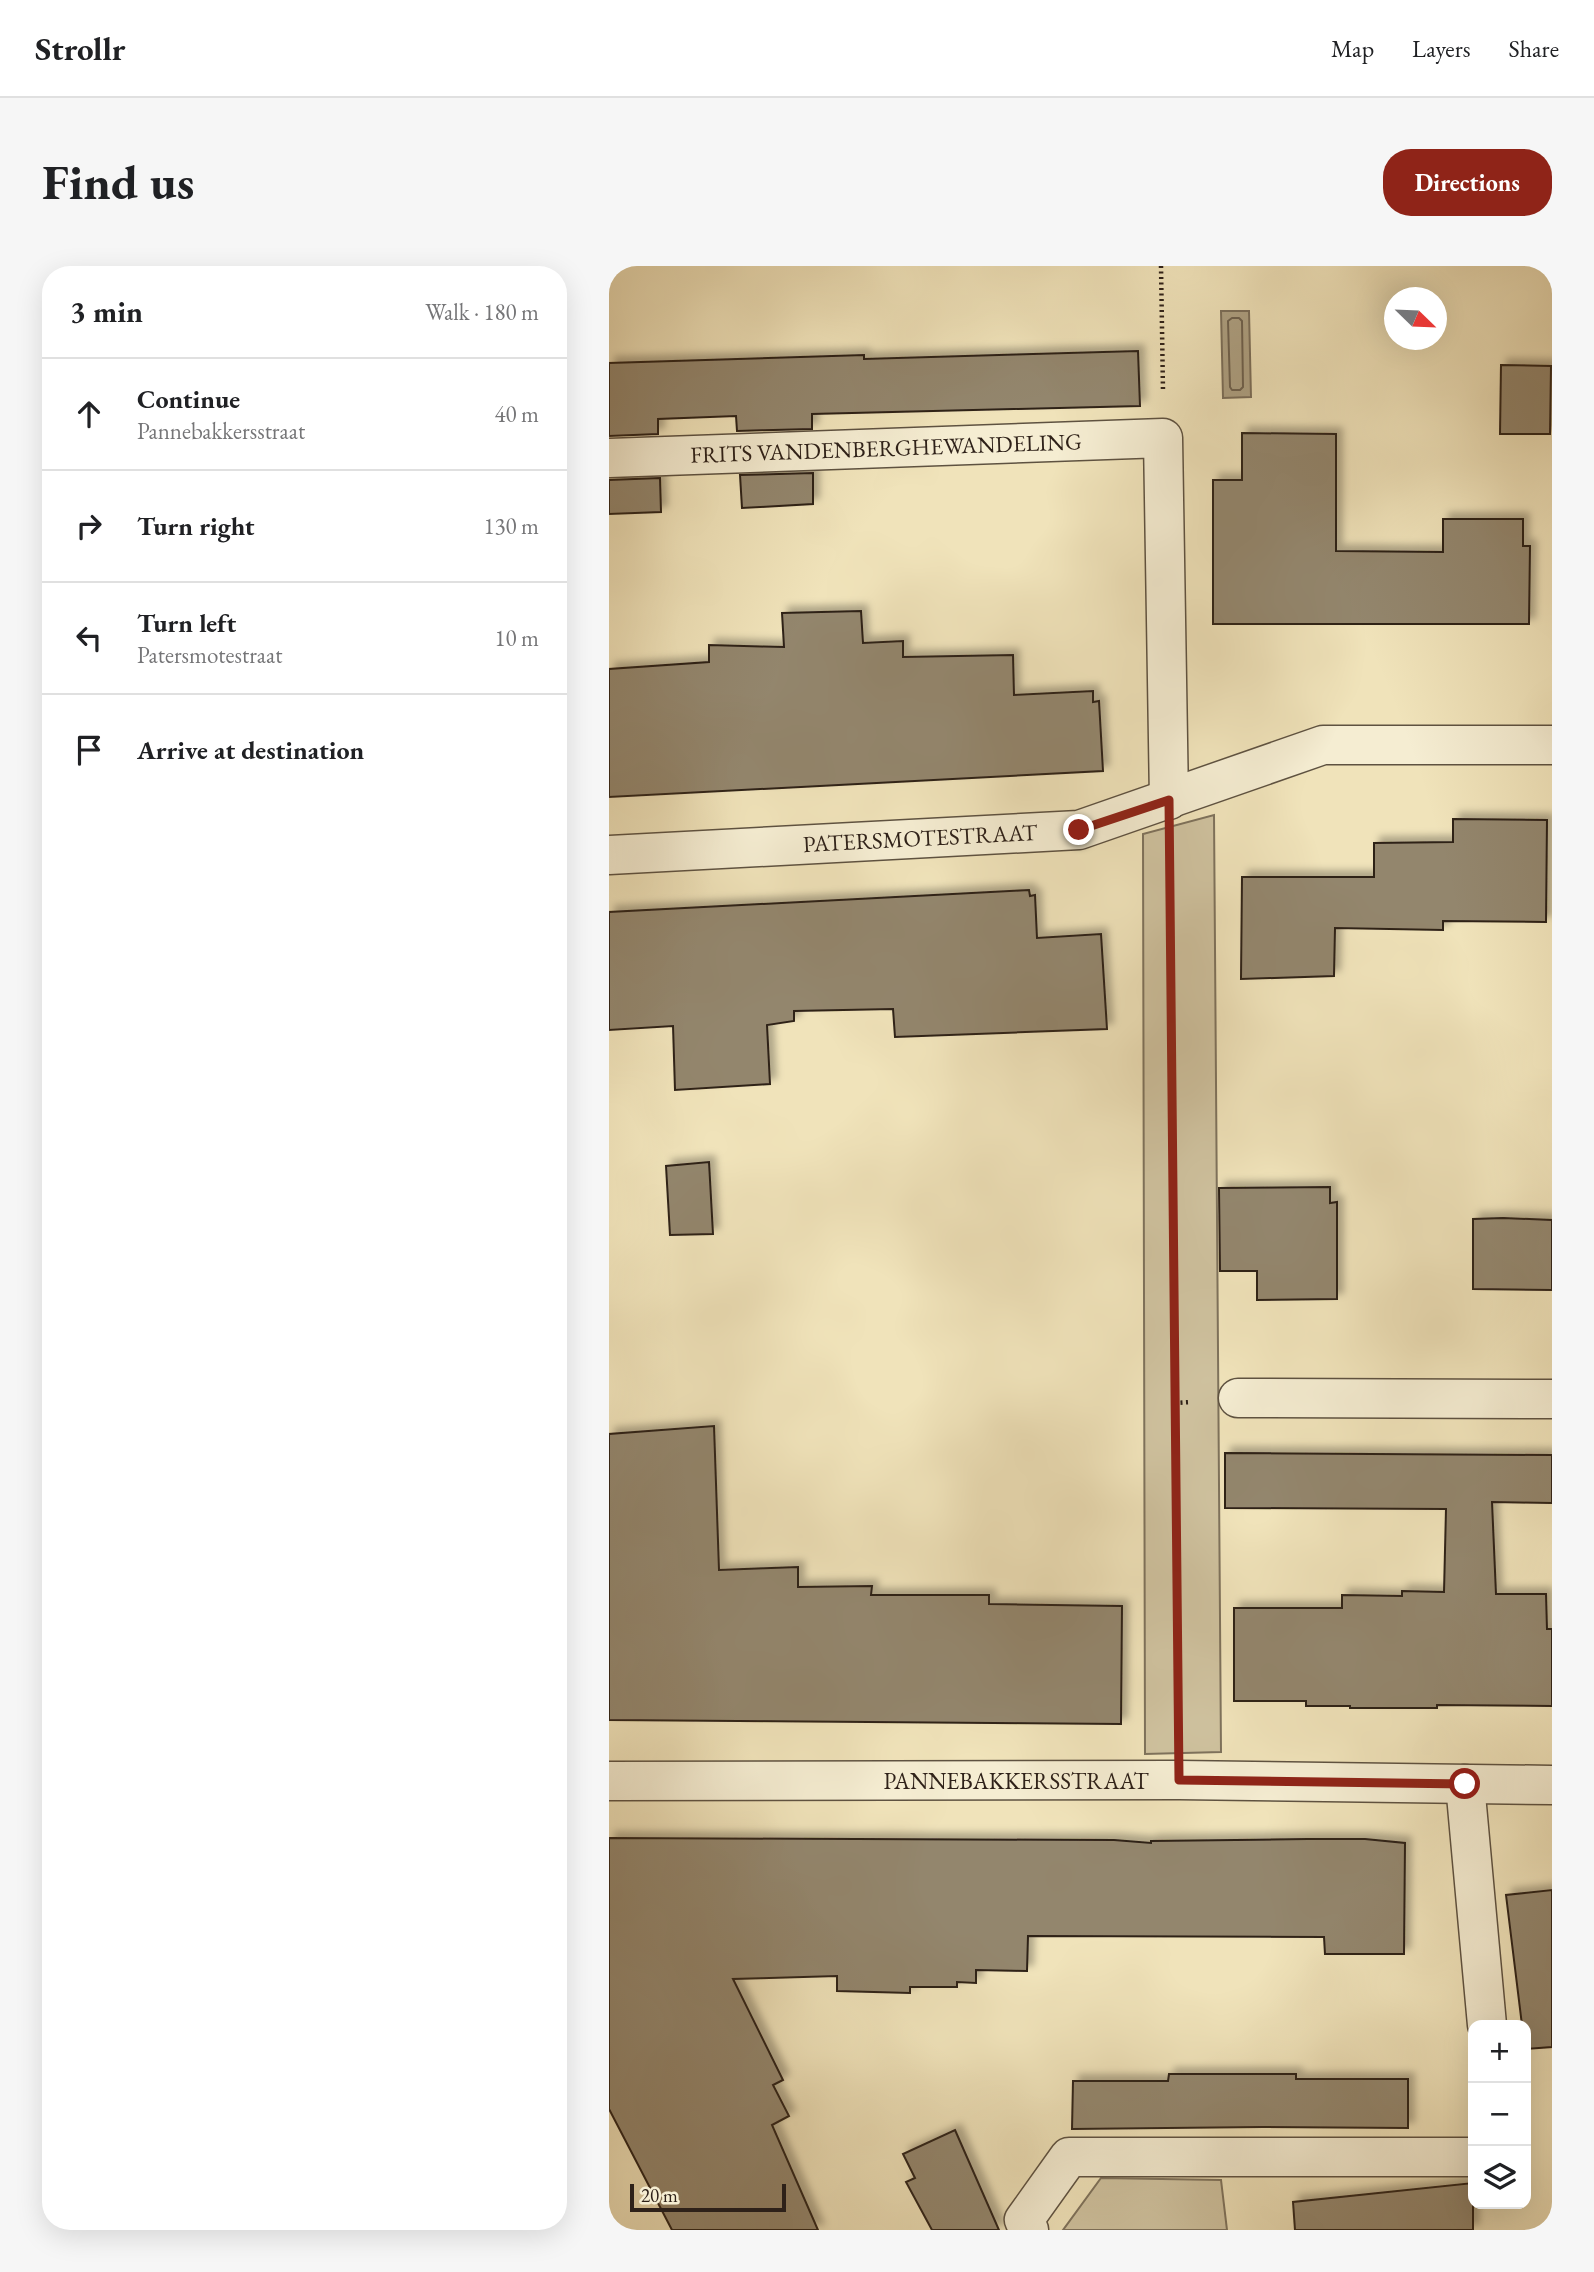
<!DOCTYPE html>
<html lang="en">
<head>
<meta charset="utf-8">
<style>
  :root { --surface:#fff; --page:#f6f6f6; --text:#202124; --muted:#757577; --line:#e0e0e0; --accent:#8f2418 }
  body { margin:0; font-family:"EB Garamond",serif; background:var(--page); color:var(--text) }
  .controls { position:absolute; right:21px; bottom:21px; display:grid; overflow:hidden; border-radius:14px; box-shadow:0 7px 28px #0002 }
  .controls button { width:63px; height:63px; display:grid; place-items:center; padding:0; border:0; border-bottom:2px solid var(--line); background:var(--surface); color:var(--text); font:35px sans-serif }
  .compass { position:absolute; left:775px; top:21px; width:63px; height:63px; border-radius:50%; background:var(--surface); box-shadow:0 7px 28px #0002; rotate:113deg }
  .scale { position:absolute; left:21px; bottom:18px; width:156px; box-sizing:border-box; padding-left:7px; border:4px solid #2e2119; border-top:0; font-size:19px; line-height:24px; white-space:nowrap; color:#2e2119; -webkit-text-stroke:5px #f5edd2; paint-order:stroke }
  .stop { position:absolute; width:21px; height:21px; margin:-16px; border:5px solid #8f2418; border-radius:50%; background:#fff }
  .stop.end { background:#8f2418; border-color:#fff; box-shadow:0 2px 7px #0008 }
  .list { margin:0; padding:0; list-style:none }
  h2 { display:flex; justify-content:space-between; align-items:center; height:91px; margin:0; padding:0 28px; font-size:30px }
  h2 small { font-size:23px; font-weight:400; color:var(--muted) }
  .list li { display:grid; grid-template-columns:46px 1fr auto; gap:21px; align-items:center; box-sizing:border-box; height:112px; padding:0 28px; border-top:2px solid var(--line) }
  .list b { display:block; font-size:26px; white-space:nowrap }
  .list p { margin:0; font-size:23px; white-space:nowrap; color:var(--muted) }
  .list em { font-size:23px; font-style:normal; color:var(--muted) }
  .icon { flex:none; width:38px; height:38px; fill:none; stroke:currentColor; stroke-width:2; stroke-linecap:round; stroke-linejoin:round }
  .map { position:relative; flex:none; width:943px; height:1964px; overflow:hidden; border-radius:28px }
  header { display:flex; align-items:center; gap:42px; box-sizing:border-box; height:98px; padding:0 35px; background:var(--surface); border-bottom:2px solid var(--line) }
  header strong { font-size:33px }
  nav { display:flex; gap:38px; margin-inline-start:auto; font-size:24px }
  .intro { display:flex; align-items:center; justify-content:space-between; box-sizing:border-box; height:168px; padding:0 42px }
  h1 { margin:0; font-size:49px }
  .button { padding:18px 32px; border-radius:28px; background:var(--accent); color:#fff; font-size:24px; font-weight:700 }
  main { display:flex; gap:42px; padding:0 42px }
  aside { flex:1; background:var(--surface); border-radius:28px; box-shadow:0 7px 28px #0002 }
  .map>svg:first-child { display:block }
  .green { fill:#cfc29f; stroke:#7e725c; stroke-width:2 }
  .water { fill:#aea183; stroke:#7b6e59; stroke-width:2 }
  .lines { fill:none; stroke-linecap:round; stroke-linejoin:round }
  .shore { stroke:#6e614e; stroke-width:2 }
  .building { fill:#93866d; stroke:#2e2119; stroke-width:2; filter:url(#shadow) }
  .minor-casing { stroke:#5e5241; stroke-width:41 }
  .path { stroke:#2e2119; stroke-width:4.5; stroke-dasharray:2 3.5; stroke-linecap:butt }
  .minor { stroke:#f5edd2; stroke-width:38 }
  .route { stroke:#8f2418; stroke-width:9 }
  .labels { text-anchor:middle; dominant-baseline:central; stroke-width:7; stroke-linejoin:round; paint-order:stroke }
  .street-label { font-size:23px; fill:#2e2119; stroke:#f5edd2 }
</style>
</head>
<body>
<header>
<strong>Strollr</strong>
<nav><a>Map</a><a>Layers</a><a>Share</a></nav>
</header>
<div class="intro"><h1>Find us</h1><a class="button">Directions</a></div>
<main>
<aside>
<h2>3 min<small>Walk · 180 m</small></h2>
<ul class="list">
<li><svg class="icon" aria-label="ahead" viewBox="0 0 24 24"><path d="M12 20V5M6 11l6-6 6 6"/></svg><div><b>Continue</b><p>Pannebakkersstraat</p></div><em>40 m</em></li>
<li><svg class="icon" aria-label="right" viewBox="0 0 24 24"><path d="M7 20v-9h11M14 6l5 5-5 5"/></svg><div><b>Turn right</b></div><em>130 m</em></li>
<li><svg class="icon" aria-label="left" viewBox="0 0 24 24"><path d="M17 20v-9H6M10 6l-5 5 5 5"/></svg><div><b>Turn left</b><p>Patersmotestraat</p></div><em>10 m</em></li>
<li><svg class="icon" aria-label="arrive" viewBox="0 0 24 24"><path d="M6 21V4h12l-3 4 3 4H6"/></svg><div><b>Arrive at destination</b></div></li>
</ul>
</aside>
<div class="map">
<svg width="943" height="1964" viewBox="0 0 943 1964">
  <defs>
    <filter id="shadow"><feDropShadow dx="6" dy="-6" stdDeviation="3.5" flood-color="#0004"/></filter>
  </defs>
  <rect width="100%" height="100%" fill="#f0e3ba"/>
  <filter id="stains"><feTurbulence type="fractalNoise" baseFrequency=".00286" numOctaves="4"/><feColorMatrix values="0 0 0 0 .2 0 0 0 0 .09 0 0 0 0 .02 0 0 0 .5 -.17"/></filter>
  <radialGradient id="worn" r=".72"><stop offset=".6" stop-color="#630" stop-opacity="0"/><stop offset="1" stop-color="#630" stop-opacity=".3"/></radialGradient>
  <g class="green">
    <polygon points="605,549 612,1486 536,1488 534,568"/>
    <polygon points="492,1912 612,1914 618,1964 454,1964"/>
  </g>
  <polygon class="water" points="612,45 640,45 642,131 614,132"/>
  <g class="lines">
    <polygon class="shore" points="623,52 630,52 633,55 634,121 631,124 623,124 621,121 619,55"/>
  </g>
  <g class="building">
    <polygon points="529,85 531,140 203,148 203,163 128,165 127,150 49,153 49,168 0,170 0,97 255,89 255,93"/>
    <polygon points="892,99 942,100 941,168 891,168"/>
    <polygon points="633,167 727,168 727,285 834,286 834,253 914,253 914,280 921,280 920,358 604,358 604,214 633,214"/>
    <polygon points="204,207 204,238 133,242 131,209"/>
    <polygon points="51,212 52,246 0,248 0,214"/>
    <polygon points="252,345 254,377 294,375 294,391 404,389 405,429 484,425 484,436 490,435 494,505 0,531 0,403 100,396 100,379 175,381 173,347"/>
    <polygon points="844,553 938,554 937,656 834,655 834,664 726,662 725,710 632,713 633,611 765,611 765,577 844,576"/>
    <polygon points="420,624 421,630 426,629 428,672 492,668 498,763 286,771 284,743 185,745 185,755 158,759 161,818 66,824 64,760 0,764 0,646"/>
    <polygon points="100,896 104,968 61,969 57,900"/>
    <polygon points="721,921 721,937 728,936 728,1033 648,1034 648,1005 611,1005 610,922"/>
    <polygon points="894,952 943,954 943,1024 864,1023 864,953"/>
    <polygon points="105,1160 110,1304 189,1301 189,1321 263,1320 262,1329 380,1329 380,1338 513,1340 512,1458 0,1454 0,1168"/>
    <polygon points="616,1187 943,1189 943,1237 883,1236 887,1328 937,1328 938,1363 943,1363 943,1440 828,1439 828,1442 741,1442 741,1440 697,1440 697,1435 625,1435 625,1342 733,1342 733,1329 793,1330 793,1325 835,1326 837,1243 616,1242"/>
    <polygon points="0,1572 505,1574 542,1577 542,1575 699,1573 756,1573 796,1577 795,1688 716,1688 715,1671 419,1670 418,1705 367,1704 367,1717 348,1716 348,1721 301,1721 301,1727 228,1725 228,1710 124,1713 174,1814 164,1819 180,1850 163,1859 209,1964 63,1964 0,1843"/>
    <polygon points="943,1624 943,1781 917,1783 917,1759 913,1759 897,1629"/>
    <polygon points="560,1808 687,1808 687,1813 799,1813 799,1862 653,1861 463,1863 464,1815 559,1815"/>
    <polygon points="346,1864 390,1964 323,1964 297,1916 306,1912 294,1888"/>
    <polygon points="864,1917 864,1964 686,1964 684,1936"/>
  </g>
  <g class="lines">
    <defs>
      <g id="minor">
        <polyline points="0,192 554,172 560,534"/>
        <polyline points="0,589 470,564 714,479 943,479"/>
        <polyline points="629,1132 943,1133"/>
        <polyline points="0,1515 570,1514 943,1519"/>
        <polyline points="856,1518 878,1759"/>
        <polyline points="420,1964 415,1954 460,1891 864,1891"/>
      </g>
    </defs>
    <use href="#minor" class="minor-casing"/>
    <g class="path">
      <polyline points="552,0 554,125"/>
      <polyline points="561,581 570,1468"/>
      <polyline points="566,1137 582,1136"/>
    </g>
    <use href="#minor" class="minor"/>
  </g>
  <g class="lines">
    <polyline class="route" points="470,564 560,534 570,1514 856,1518"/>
  </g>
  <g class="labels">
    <g class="street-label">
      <text transform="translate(277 182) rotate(-2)">FRITS VANDENBERGHEWANDELING</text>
      <text transform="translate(311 572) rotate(-3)">PATERSMOTESTRAAT</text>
      <text x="407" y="1515">PANNEBAKKERSSTRAAT</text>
    </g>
  </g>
  <rect width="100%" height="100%" filter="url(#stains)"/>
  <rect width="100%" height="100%" fill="url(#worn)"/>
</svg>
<div class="controls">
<button>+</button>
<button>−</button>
<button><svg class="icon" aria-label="layers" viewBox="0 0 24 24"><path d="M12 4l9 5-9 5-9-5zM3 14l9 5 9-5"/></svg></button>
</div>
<svg class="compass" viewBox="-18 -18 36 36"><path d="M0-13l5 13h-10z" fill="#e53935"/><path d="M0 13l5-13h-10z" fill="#757577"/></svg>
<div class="scale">20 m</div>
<div class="stop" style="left:856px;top:1518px"></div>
<div class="stop end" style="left:470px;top:564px"></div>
</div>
</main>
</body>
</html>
